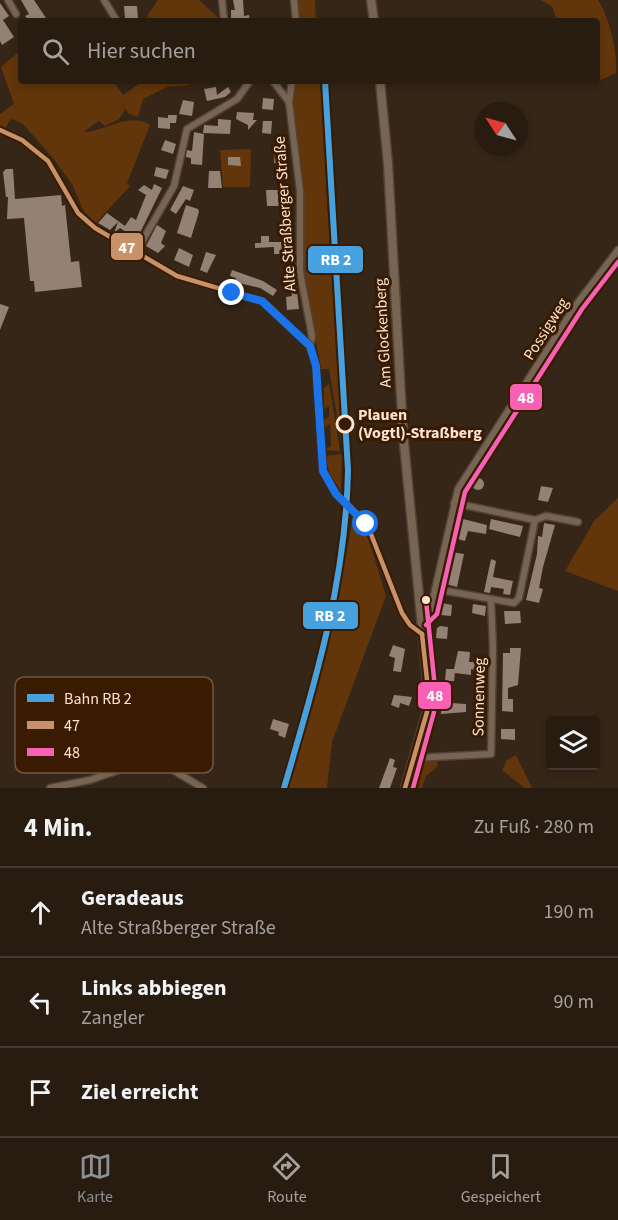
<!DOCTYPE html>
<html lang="de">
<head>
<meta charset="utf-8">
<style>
  :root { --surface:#281c11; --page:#34291f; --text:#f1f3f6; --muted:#a5a19f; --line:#443a31; --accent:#8c9099 }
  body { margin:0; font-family:"Source Sans 3",sans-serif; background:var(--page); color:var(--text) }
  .controls { position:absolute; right:18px; bottom:18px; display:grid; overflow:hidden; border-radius:6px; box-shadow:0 3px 9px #0003 }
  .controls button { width:54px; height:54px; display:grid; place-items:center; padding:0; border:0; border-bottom:2px solid var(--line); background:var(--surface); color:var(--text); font:30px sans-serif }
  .compass { position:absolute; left:474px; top:102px; width:54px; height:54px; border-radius:50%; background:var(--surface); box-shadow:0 3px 9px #0003; rotate:306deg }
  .stop { position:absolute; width:18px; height:18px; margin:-14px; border:4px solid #1a73e8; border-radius:50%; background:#fff }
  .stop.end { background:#1a73e8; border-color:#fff; box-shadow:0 2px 6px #0008 }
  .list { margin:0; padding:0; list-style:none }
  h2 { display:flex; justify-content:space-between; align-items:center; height:78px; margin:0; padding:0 24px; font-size:26px }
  h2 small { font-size:20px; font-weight:400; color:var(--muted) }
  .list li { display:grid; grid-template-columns:39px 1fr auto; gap:18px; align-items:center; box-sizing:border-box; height:90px; padding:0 24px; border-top:2px solid var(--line) }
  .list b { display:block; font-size:22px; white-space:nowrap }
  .list p { margin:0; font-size:20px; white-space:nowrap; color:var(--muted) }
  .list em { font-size:20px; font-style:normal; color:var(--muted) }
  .icon { flex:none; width:33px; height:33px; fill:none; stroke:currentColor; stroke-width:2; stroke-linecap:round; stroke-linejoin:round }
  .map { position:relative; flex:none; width:618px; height:788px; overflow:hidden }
  .search { position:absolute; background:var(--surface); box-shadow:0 3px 9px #0003; left:18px; right:18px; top:18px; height:66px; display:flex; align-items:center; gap:15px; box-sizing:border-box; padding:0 21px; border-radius:6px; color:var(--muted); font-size:22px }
  .sheet { height:348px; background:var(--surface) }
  nav { display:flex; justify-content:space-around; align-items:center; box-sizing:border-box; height:84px; border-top:2px solid var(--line); background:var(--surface); font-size:16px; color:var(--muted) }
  nav a { display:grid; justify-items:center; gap:3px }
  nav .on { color:var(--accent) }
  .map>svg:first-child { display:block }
  .green { fill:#62360a }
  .building { fill:#938274 }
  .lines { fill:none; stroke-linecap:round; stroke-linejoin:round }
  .street-casing { stroke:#514338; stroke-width:9 }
  .secondary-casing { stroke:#514338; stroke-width:11 }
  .street { stroke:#786452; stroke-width:6 }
  .secondary { stroke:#786452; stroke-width:8 }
  .bus-1-casing { stroke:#381b01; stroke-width:9 }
  .bus-2-casing { stroke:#381b01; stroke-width:9 }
  .bus-1 { stroke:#c7916a; stroke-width:4.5 }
  .bus-2 { stroke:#f860b3; stroke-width:4.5 }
  .rail-1-casing { stroke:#381b01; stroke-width:10 }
  .rail-1 { stroke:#46a1de; stroke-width:6 }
  .route { stroke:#1a73e8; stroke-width:8 }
  .stop-dot { fill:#381b01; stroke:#fee3cf; stroke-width:3 }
  .bus-dot { fill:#fee3cf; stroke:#381b01; stroke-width:2 }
  .labels { text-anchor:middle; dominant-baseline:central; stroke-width:6; stroke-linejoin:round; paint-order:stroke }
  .street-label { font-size:16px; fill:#fee3cf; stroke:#381b01 }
  .stop-label { font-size:16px; font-weight:bold; fill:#fee3cf; stroke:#381b01; text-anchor:start }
  .key { fill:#381b01; stroke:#73573f; stroke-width:1.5 }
  .key-label { font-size:16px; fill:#fee3cf }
  .line-badge { stroke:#381b01; stroke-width:2 }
  .badge-label { font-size:16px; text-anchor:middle; font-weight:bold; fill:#fff }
</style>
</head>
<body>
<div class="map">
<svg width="618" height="788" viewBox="0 0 618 788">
  <rect width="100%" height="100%" fill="#362617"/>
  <g class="green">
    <polygon points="158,0 199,0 222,21 149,21 147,16"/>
    <polygon points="297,0 315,0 316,21 299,21"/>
    <path d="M541,0H598C609,16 618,54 616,73L592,84L588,81H597V21H557L552,6Z"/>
    <path d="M21,50V81H113L123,95L143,81H194L189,85L167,87L143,99L138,117L129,114L121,102L125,110L119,119L105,126L99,121L83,132C104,132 130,111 150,125L127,183L130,186L96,223L84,212L72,184L53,158L23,124L13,119L9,121L6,128L0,125V114L14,104L1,67Z"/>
    <polygon points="295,81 320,81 342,445 329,369 321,369 303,272 303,190 293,101"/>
    <polygon points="251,149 250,187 223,187 220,150"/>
    <polygon points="329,384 340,451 325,450 331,446 330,424 324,428 324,420 329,417 329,406 324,409 324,388"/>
    <polygon points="342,454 341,493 330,476 325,456"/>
    <polygon points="618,498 618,591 565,571 594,521"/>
    <polygon points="353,516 368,537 386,596 332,742 327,788 287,788 334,623"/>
    <polygon points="516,755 532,788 525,788 502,770 507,760"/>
    <polygon points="436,760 438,766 426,776 422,788 408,788 415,762"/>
  </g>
  <g class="building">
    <polygon points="21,0 34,0 48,21 29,21 25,16 29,14"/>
    <polygon points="233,0 243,0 244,16 249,15 250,21 231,21 231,10 235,10"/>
    <polygon points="0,3 9,16 3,20 14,37 2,45 0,41"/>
    <polygon points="124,6 137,6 138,19 125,19"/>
    <polygon points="216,87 217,95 228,87 231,92 225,97 207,101 204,89"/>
    <polygon points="263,98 274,99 273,110 262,109"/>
    <polygon points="183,100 194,102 192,116 179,114"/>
    <polygon points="237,112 254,113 253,120 257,120 248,130 248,125 236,119"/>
    <polygon points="168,115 177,115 176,123 170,123 170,129 158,128 158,117 168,118"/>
    <polygon points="218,119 231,120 230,134 203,133 204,125 218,126"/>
    <polygon points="263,121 272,121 271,134 262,133"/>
    <polygon points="194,132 204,134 202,165 191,164 191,158 186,157 187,150 192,151"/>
    <polygon points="165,140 176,144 173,154 161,150"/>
    <polygon points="275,152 284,152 284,164 274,163"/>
    <polygon points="228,157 240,157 241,166 228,165"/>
    <polygon points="156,167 169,170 166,179 154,176"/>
    <polygon points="6,169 13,169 15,199 61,195 62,206 65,205 71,262 79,261 82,287 35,292 34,281 30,281 24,218 7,219 8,197 6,197 3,172"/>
    <polygon points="209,171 220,171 222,188 208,188"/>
    <polygon points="154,184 162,188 137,239 120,228 114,233 118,222 110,230 98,223 107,213 125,226 131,217 136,220 146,195 138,190 144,185 152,190"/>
    <polygon points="183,186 194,190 190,201 186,199 176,214 170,210"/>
    <polygon points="266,190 279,190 280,206 267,206"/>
    <polygon points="186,205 198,209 199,212 191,238 177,233"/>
    <polygon points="157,225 166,231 161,243 165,246 158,253 146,246"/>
    <polygon points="261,236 269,236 269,242 283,242 284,254 274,254 274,247 255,248 255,243 261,243"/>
    <polygon points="179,248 193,255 189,267 174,260"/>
    <polygon points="206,252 216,255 207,273 200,270"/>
    <polygon points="232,270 263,281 277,290 273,296 260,288 234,282 236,278 230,276"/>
    <polygon points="295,275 299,309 287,310 286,297 292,296 289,276"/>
    <polygon points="0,304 9,307 0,330"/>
    <circle cx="478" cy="484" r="6"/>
    <polygon points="541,486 553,488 548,502 538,500"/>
    <polygon points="459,518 487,525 486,534 468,531 465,541 454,538"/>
    <polygon points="491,519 523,526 520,537 489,529"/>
    <polygon points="544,523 555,525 543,567 539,588 543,589 539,603 526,600 537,554 538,536 542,537"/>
    <polygon points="452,552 464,554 457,587 446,584"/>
    <polygon points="491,559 496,561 493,577 513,581 510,595 503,594 504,589 491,587 490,593 484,592"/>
    <polygon points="442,603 452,605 451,616 440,615"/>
    <polygon points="473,604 486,606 485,616 472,613"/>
    <polygon points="504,611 520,611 521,623 505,624"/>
    <polygon points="440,626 448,627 447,639 436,638 437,628"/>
    <polygon points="393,645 405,649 401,672 393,671 395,658 389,656"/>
    <polygon points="510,648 521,648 518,685 508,688 508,699 513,699 513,712 502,711 503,653 510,653"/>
    <polygon points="458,651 470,652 469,662 476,662 475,670 471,669 471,675 455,673 454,681 445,681 446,669 454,669"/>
    <polygon points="394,695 412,697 409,706 400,703 399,708 391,705"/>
    <polygon points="442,696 451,697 451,703 466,704 466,712 441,714"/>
    <polygon points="273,719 289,724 285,738 278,735 279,732 270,729"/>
    <polygon points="501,729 515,729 515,740 501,739"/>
    <polygon points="390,758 395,760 393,767 397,768 390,788 379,788"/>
  </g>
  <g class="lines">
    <defs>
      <g id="street">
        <polyline points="8,0 16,14"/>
        <polyline points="104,0 117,21"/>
        <polyline points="222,0 224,21"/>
        <polyline points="294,0 296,21"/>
        <polyline points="273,81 289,102"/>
        <polyline points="292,81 289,102 300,191 300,272 312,336 310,346 316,366 323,471 337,494 367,524 402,613 410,625 422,634"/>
        <polyline points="0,130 22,140 48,161 78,213 95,228 177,276 262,301 310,346"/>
        <polyline points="136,252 174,186 187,129 237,99 250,81"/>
        <polyline points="535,520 546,516 578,522"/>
        <polyline points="435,589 514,603 519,598 535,520 454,503"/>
        <polyline points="421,619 430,612 458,489 576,305 618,250"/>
        <polyline points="414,758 491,754 493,647 491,600"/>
        <polyline points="50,788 90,780 145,761 166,766 203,788"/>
      </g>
      <g id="secondary">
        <polyline points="371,0 374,21"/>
        <polyline points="380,81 388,164 403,433 428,689 427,712 405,788"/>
      </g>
    </defs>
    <use href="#street" class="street-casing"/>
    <use href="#secondary" class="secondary-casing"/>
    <use href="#street" class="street"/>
    <use href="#secondary" class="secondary"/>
    <defs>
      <g id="bus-1">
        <polyline points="0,130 22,140 48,161 78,213 95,228 177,276 262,301 310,346 316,366 323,471 337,494 367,524 402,613 410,625 422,634"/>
        <polyline points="405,788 427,712 428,689 422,634"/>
      </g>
      <g id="bus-2">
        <polyline points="426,625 437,614 465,492 582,309 618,262"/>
        <polyline points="413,788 434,712 435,688 426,600"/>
      </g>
    </defs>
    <use href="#bus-1" class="bus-1-casing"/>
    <use href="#bus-2" class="bus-2-casing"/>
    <use href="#bus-1" class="bus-1"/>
    <use href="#bus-2" class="bus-2"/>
    <defs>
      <path id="rail-1" d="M284,788C315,683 346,581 348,470L325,81"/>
    </defs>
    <use href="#rail-1" class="rail-1-casing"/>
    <use href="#rail-1" class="rail-1"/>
  </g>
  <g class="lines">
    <polyline class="route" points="232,293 262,301 310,346 316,366 323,471 336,494 366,524"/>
  </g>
  <circle class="stop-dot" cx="345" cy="424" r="8"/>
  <circle class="bus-dot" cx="426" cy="600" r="5"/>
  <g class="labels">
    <g class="street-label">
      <text transform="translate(285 214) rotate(-94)">Alte Straßberger Straße</text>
      <text transform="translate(546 329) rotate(-58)">Possigweg</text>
      <text transform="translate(383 333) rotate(-93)">Am Glockenberg</text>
      <text transform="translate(479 697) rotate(-89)">Sonnenweg</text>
    </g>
    <g class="stop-label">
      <text x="358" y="415">Plauen<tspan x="358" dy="18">(Vogtl)-Straßberg</tspan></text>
    </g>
  </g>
  <rect x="15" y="677" width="198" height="96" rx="9" class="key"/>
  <rect x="27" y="694" width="27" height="8" fill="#46a1de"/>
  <rect x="27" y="721" width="27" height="8" fill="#c7916a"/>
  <rect x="27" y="748" width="27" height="8" fill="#f860b3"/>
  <g class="key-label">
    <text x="64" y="704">Bahn RB 2</text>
    <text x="64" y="731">47</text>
    <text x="64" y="758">48</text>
  </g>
  <g class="line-badge">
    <rect x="110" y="232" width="34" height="29" rx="6" fill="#c7916a"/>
    <rect x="307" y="245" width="57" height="29" rx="6" fill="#46a1de"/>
    <rect x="509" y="383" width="34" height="28" rx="6" fill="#f860b3"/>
    <rect x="302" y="601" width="57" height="29" rx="6" fill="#46a1de"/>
    <rect x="417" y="681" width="35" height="29" rx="6" fill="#f860b3"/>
  </g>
  <g class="badge-label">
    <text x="127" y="253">47</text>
    <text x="336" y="265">RB 2</text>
    <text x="526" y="403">48</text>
    <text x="330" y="621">RB 2</text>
    <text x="435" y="701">48</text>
  </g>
</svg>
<div class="controls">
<button><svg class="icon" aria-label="layers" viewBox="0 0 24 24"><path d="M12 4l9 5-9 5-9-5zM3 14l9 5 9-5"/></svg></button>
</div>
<svg class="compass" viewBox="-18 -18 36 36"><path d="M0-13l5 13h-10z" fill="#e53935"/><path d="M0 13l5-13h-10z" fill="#a5a19f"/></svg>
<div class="stop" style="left:366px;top:524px"></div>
<div class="stop end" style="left:232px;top:293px"></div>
<div class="search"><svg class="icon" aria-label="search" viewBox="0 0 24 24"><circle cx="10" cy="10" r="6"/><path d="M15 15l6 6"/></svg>Hier suchen</div>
</div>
<section class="sheet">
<h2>4 Min.<small>Zu Fuß · 280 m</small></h2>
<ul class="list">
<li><svg class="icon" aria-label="ahead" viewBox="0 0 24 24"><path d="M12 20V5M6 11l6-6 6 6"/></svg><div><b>Geradeaus</b><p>Alte Straßberger Straße</p></div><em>190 m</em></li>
<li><svg class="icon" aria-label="left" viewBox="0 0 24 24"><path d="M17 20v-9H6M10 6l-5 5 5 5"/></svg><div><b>Links abbiegen</b><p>Zangler</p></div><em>90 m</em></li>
<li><svg class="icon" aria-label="arrive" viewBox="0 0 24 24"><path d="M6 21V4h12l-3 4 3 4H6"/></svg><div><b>Ziel erreicht</b></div></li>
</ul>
</section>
<nav>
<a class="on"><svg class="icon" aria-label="map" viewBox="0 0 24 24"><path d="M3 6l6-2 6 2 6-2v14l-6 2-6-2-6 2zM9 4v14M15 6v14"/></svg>Karte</a>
<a><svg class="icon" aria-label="directions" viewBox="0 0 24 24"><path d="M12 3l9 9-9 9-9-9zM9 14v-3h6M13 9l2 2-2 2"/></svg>Route</a>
<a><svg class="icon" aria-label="saved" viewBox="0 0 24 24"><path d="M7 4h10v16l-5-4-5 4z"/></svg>Gespeichert</a>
</nav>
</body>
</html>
